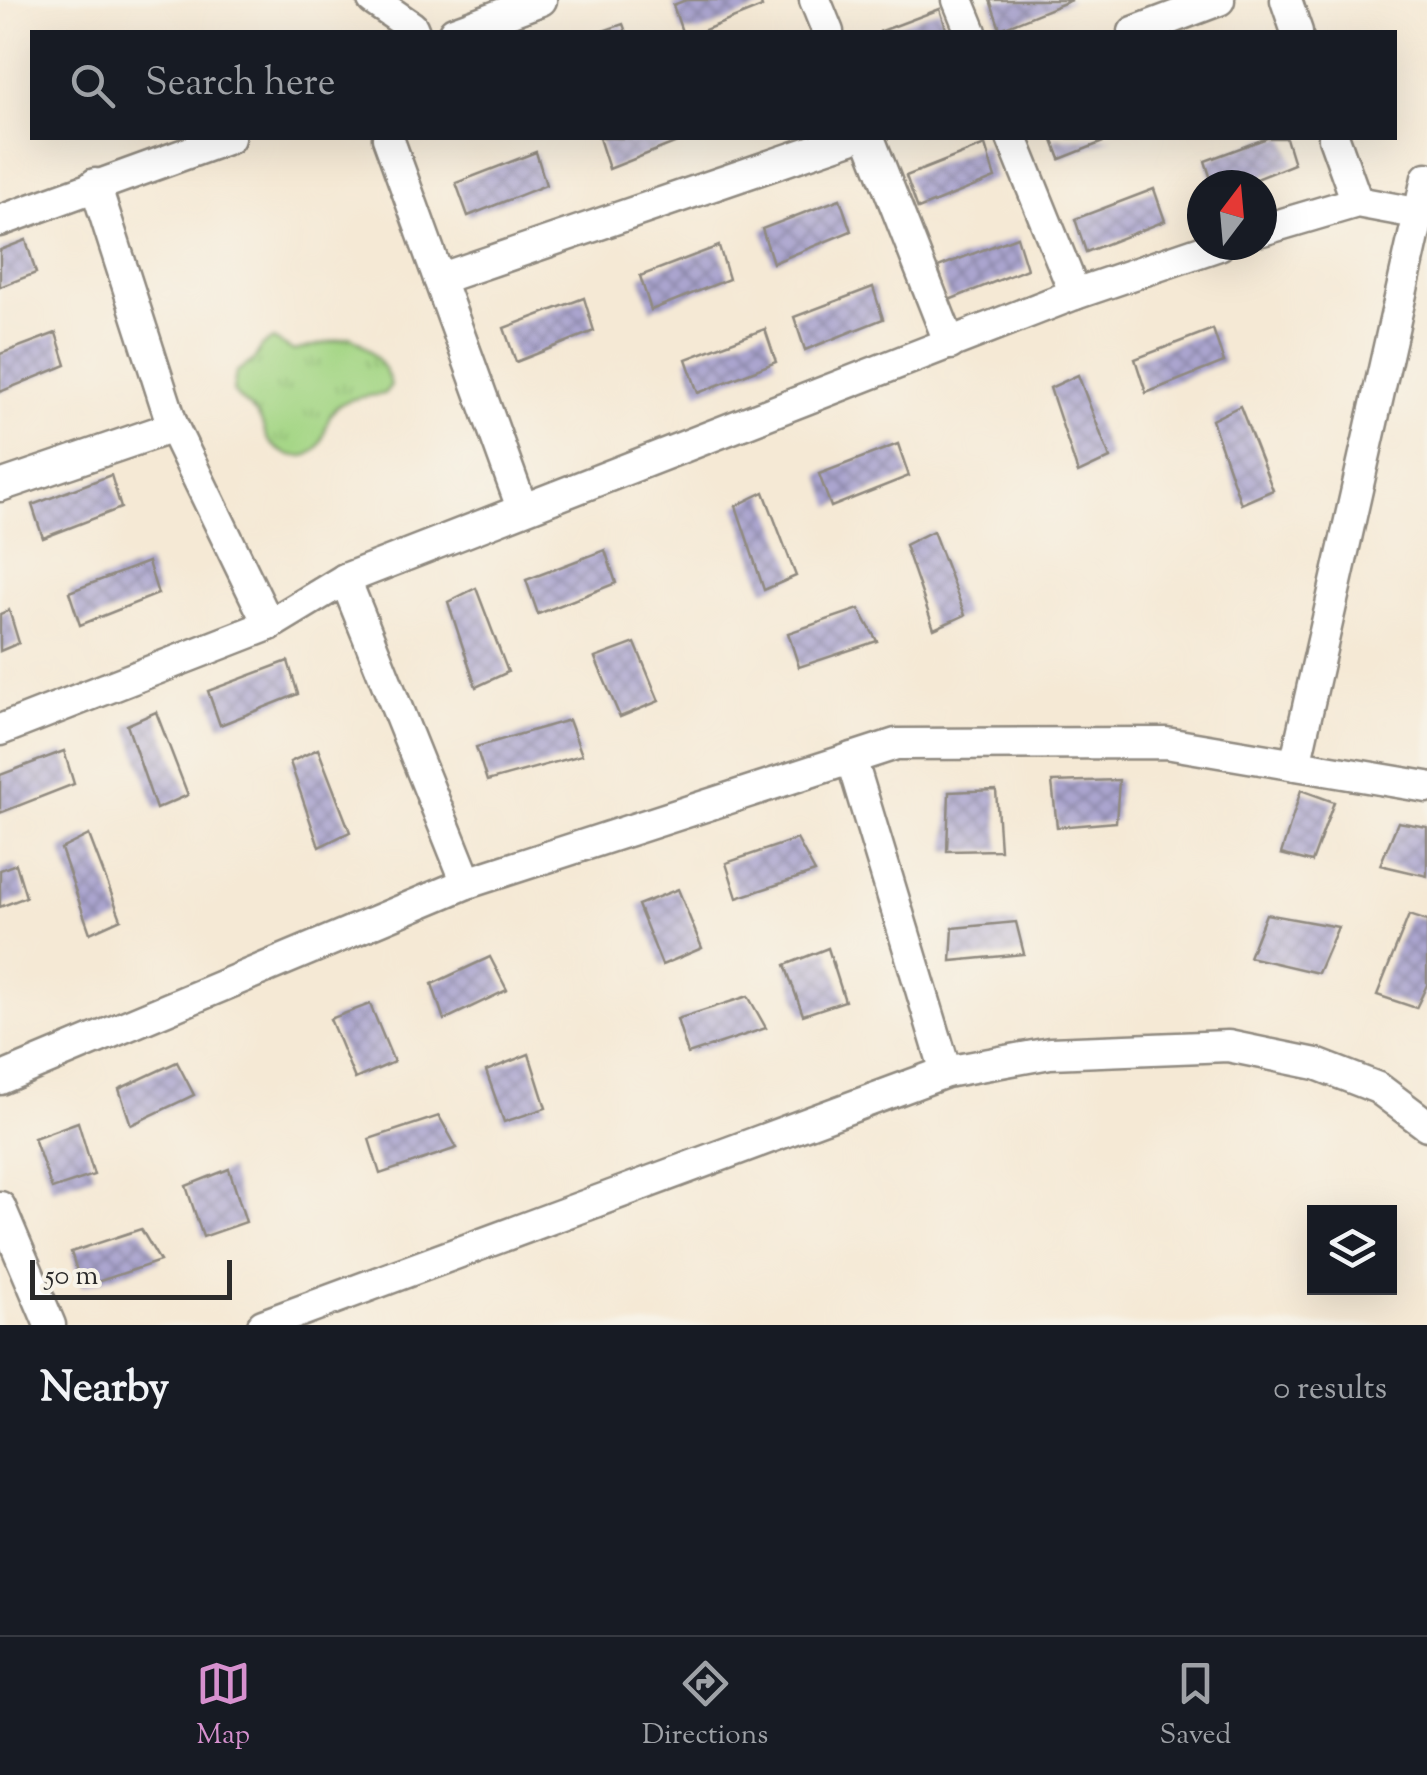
<!DOCTYPE html>
<html lang="en">
<head>
<meta charset="utf-8">
<style>
  :root { --surface:#171b24; --page:#20242c; --text:#f1f3f6; --muted:#9ea1a6; --line:#363941; --accent:#d690ce }
  body { margin:0; font-family:"Sorts Mill Goudy",serif; background:var(--page); color:var(--text) }
  .controls { position:absolute; right:30px; bottom:30px; display:grid; overflow:hidden; border-radius:0px; box-shadow:0 10px 40px #0002 }
  .controls button { width:90px; height:90px; display:grid; place-items:center; padding:0; border:0; border-bottom:2px solid var(--line); background:var(--surface); color:var(--text); font:50px sans-serif }
  .compass { position:absolute; left:1187px; top:170px; width:90px; height:90px; border-radius:50%; background:var(--surface); box-shadow:0 10px 40px #0002; rotate:16deg }
  .scale { position:absolute; left:30px; bottom:25px; width:202px; box-sizing:border-box; padding-left:10px; border:5px solid #2b2b2b; border-top:0; font-size:28px; line-height:35px; white-space:nowrap; color:#2b2b2b; -webkit-text-stroke:8px #f7f3e8; paint-order:stroke }
  .list { margin:0; padding:0; list-style:none }
  h2 { display:flex; justify-content:space-between; align-items:center; height:130px; margin:0; padding:0 40px; font-size:42px }
  h2 small { font-size:32px; font-weight:400; color:var(--muted) }
  .icon { flex:none; width:55px; height:55px; fill:none; stroke:currentColor; stroke-width:2; stroke-linecap:round; stroke-linejoin:round }
  .map { position:relative; flex:none; width:1427px; height:1325px; overflow:hidden }
  .search { position:absolute; background:var(--surface); box-shadow:0 10px 40px #0002; left:30px; right:30px; top:30px; height:110px; display:flex; align-items:center; gap:25px; box-sizing:border-box; padding:0 35px; border-radius:0px; color:var(--muted); font-size:38px }
  .sheet { height:310px; background:var(--surface) }
  nav { display:flex; justify-content:space-around; align-items:center; box-sizing:border-box; height:140px; border-top:2px solid var(--line); background:var(--surface); font-size:28px; color:var(--muted) }
  nav a { display:grid; justify-items:center; gap:5px }
  nav .on { color:var(--accent) }
  .map>svg:first-child { display:block }
  .grass { fill:url(#grass-tufts); stroke:#688058; stroke-width:2.5 }
  .building { fill:url(#building-cross-hatch) }
  .lines { fill:none; stroke-linecap:round; stroke-linejoin:round }
  .minor-casing { stroke:#908a80; stroke-width:35 }
  .minor { stroke:#fff; stroke-width:30 }
</style>
</head>
<body>
<div class="map">
<svg width="1427" height="1325" viewBox="0 0 1427 1325">
  <defs>
    <pattern id="grass-tufts" width="24" height="20" patternUnits="userSpaceOnUse" patternTransform="scale(2.5)"><rect width="24" height="20" fill="#a4d685"/><path d="M3 7l-1-3M5 7V3M7 7l1-3M15 17l-1-3M17 17v-4M19 17l1-3" fill="none" stroke="#8db873"/></pattern>
    <pattern id="building-cross-hatch" width="8" height="8" patternUnits="userSpaceOnUse" patternTransform="scale(2.5)"><rect width="8" height="8" fill="#aba5cf"/><path d="M0 0l8 8M0 8l8-8" fill="none" stroke="#8b87a8"/></pattern>
  </defs>
  <rect width="100%" height="100%" fill="#f7f3e8"/>
  <filter id="ink" filterUnits="userSpaceOnUse"><feTurbulence type="fractalNoise" baseFrequency=".01" numOctaves="2"/><feDisplacementMap in="SourceGraphic" scale="20" xChannelSelector="R" yChannelSelector="G"/><feConvolveMatrix kernelMatrix="1 2 1 2 8 2 1 2 1" color-interpolation-filters="sRGB"/></filter>
  <filter id="wash" filterUnits="userSpaceOnUse"><feTurbulence type="fractalNoise" baseFrequency=".0048" numOctaves="4" result="noise"/><feDisplacementMap in="SourceGraphic" scale="40" xChannelSelector="R" yChannelSelector="G"/><feGaussianBlur stdDeviation="2.25" result="paint"/><feColorMatrix in="noise" values="0 0 0 0 0 0 0 0 0 0 0 0 0 0 0 0 0 1.4 0 .05"/><feComposite in="paint" operator="in"/></filter>
  <g filter="url(#wash)">
    <rect width="100%" height="100%" fill="#f5e9d5"/>
    <path class="grass" d="M350,337C370,346 385,365 391,385L384,394C370,396 350,397 338,406C325,416 327,435 318,447C306,464 280,455 269,441C264,435 264,426 260,419C253,408 240,402 233,391L236,372L253,361L262,346L273,339L294,351Z"/>
    <g id="blocks">
      <g class="building">
        <polygon points="686,0 760,0 762,7 700,32 682,32 673,5"/>
        <polygon points="990,0 1072,0 1000,29"/>
        <polygon points="940,9 947,32 879,32"/>
        <polygon points="623,24 626,32 600,32"/>
        <polygon points="599,138 687,138 609,169"/>
        <polygon points="1052,138 1113,138 1060,159"/>
        <polygon points="1267,138 1286,138 1294,164 1242,185 1213,185 1205,161"/>
        <polygon points="985,145 995,178 918,209 906,176"/>
        <polygon points="536,152 546,185 468,216 456,183"/>
        <polygon points="1154,189 1165,221 1086,252 1075,219"/>
        <polygon points="840,199 851,231 773,263 762,229"/>
        <polygon points="1017,237 1027,269 949,300 938,267"/>
        <polygon points="26,240 36,273 0,287 0,250"/>
        <polygon points="719,246 729,279 651,310 640,276"/>
        <polygon points="873,287 883,319 805,350 794,317"/>
        <polygon points="584,298 594,331 516,362 504,328"/>
        <polygon points="765,329 776,362 698,393 686,359"/>
        <polygon points="1213,329 1224,362 1146,393 1135,359"/>
        <polygon points="56,333 66,365 0,392 0,354"/>
        <polygon points="1078,375 1110,458 1078,473 1050,388"/>
        <polygon points="1240,406 1273,490 1241,504 1212,420"/>
        <polygon points="898,444 909,476 831,507 819,474"/>
        <polygon points="111,475 121,508 43,538 32,505"/>
        <polygon points="764,492 796,576 764,590 736,506"/>
        <polygon points="933,531 965,615 934,629 905,545"/>
        <polygon points="605,550 616,583 538,614 526,580"/>
        <polygon points="148,562 158,594 80,625 69,592"/>
        <polygon points="476,588 508,672 476,687 448,602"/>
        <polygon points="859,609 877,641 799,667 788,633"/>
        <polygon points="9,610 19,643 0,651 0,614"/>
        <polygon points="635,643 659,701 620,717 595,658"/>
        <polygon points="288,661 298,694 220,725 208,691"/>
        <polygon points="156,712 188,795 156,809 127,725"/>
        <polygon points="569,720 582,755 487,781 476,747"/>
        <polygon points="318,749 350,832 319,847 290,762"/>
        <polygon points="64,751 74,784 0,813 0,775"/>
        <polygon points="1119,780 1116,822 1057,827 1052,782"/>
        <polygon points="996,790 1000,850 947,851 949,792"/>
        <polygon points="1301,790 1334,802 1312,862 1281,854"/>
        <polygon points="1398,822 1427,827 1427,876 1380,865"/>
        <polygon points="89,835 121,919 90,933 61,849"/>
        <polygon points="797,839 815,872 737,898 726,863"/>
        <polygon points="16,864 26,897 0,907 0,870"/>
        <polygon points="678,889 702,948 662,965 638,905"/>
        <polygon points="1266,914 1338,927 1318,973 1249,957"/>
        <polygon points="1409,915 1427,921 1427,985 1416,1008 1377,995"/>
        <polygon points="1016,922 1024,954 951,961 953,928"/>
        <polygon points="828,948 845,1001 803,1015 785,965"/>
        <polygon points="490,957 507,990 444,1020 432,984"/>
        <polygon points="748,996 766,1028 688,1054 677,1019"/>
        <polygon points="370,1004 394,1062 355,1079 330,1019"/>
        <polygon points="529,1054 546,1108 504,1122 486,1071"/>
        <polygon points="177,1062 194,1095 131,1125 119,1089"/>
        <polygon points="439,1116 457,1148 380,1174 369,1139"/>
        <polygon points="78,1122 94,1175 52,1189 34,1138"/>
        <polygon points="229,1169 246,1222 203,1237 186,1186"/>
        <polygon points="141,1229 160,1261 82,1287 71,1252"/>
      </g>
    </g>
  </g>
  <g filter="url(#ink)">
    <use href="#blocks" fill-opacity="0" stroke="#908a80" stroke-width="2.5"/>
    <g class="lines">
      <defs>
        <g id="minor">
          <polyline points="373,0 412,27 414,32"/>
          <polyline points="815,0 828,32"/>
          <polyline points="958,0 971,32"/>
          <polyline points="1286,0 1297,32"/>
          <polyline points="454,32 541,0"/>
          <polyline points="1134,32 1219,0"/>
          <polyline points="388,138 522,508"/>
          <polyline points="869,138 950,344"/>
          <polyline points="1012,138 1075,294"/>
          <polyline points="1334,138 1357,202"/>
          <polyline points="95,184 173,427 269,625 345,579 467,883"/>
          <polyline points="0,221 229,138"/>
          <polyline points="1262,230 1357,202 1427,215"/>
          <polyline points="439,279 851,138"/>
          <polyline points="0,486 173,427"/>
          <polyline points="345,579 1075,294 1219,245"/>
          <polyline points="0,730 269,625"/>
          <polyline points="851,758 946,1072"/>
          <polyline points="1295,765 1427,178"/>
          <polyline points="0,1079 467,883 896,744 1166,743 1427,787"/>
          <polyline points="0,1207 50,1325"/>
          <polyline points="263,1325 946,1072 1050,1053 1228,1046 1316,1064 1378,1088 1427,1125"/>
        </g>
      </defs>
      <use href="#minor" class="minor-casing"/>
      <use href="#minor" class="minor"/>
    </g>
  </g>
</svg>
<div class="controls">
<button><svg class="icon" aria-label="layers" viewBox="0 0 24 24"><path d="M12 4l9 5-9 5-9-5zM3 14l9 5 9-5"/></svg></button>
</div>
<svg class="compass" viewBox="-18 -18 36 36"><path d="M0-13l5 13h-10z" fill="#e53935"/><path d="M0 13l5-13h-10z" fill="#9ea1a6"/></svg>
<div class="scale">50 m</div>
<div class="search"><svg class="icon" aria-label="search" viewBox="0 0 24 24"><circle cx="10" cy="10" r="6"/><path d="M15 15l6 6"/></svg>Search here</div>
</div>
<section class="sheet">
<h2>Nearby<small>0 results</small></h2>
<ul class="list">
</ul>
</section>
<nav>
<a class="on"><svg class="icon" aria-label="map" viewBox="0 0 24 24"><path d="M3 6l6-2 6 2 6-2v14l-6 2-6-2-6 2zM9 4v14M15 6v14"/></svg>Map</a>
<a><svg class="icon" aria-label="directions" viewBox="0 0 24 24"><path d="M12 3l9 9-9 9-9-9zM9 14v-3h6M13 9l2 2-2 2"/></svg>Directions</a>
<a><svg class="icon" aria-label="saved" viewBox="0 0 24 24"><path d="M7 4h10v16l-5-4-5 4z"/></svg>Saved</a>
</nav>
</body>
</html>
